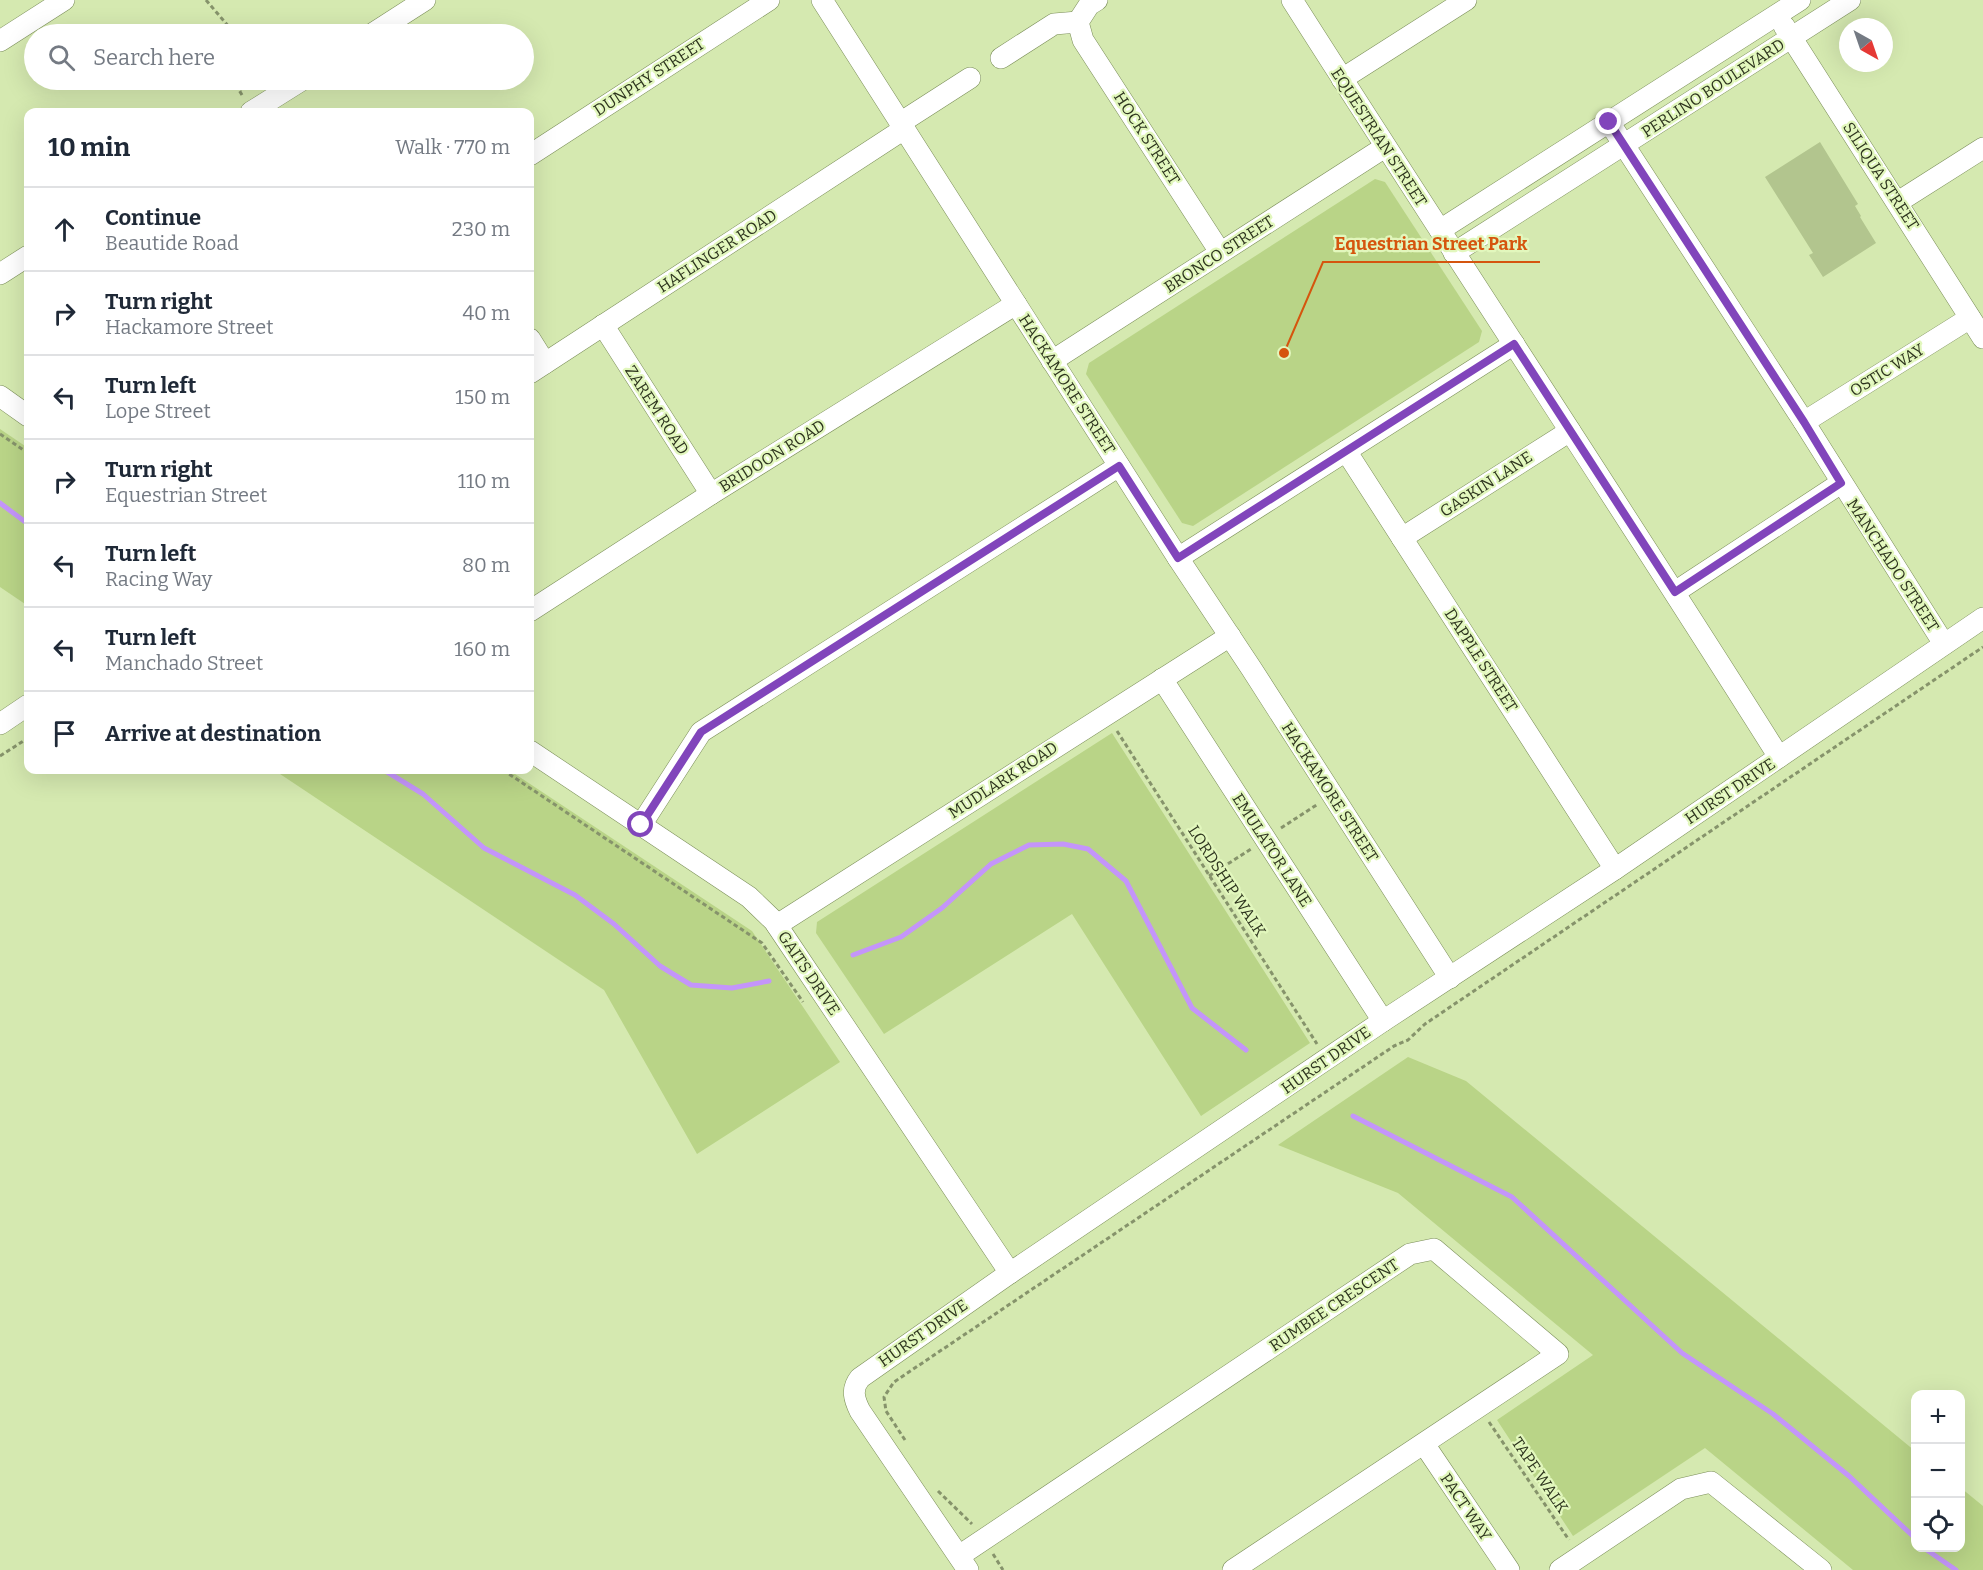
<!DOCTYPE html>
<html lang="en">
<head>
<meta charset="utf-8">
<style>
  :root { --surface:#fff; --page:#f6f6f7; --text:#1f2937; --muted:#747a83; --line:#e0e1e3 }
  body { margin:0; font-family:Bitter,serif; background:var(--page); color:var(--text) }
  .controls { position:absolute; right:18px; bottom:18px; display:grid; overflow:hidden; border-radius:12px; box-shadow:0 6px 24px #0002 }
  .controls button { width:54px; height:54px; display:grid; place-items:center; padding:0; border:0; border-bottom:2px solid var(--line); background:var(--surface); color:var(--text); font:30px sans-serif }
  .compass { position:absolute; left:1839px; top:18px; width:54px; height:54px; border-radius:50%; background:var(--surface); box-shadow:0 6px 24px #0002; rotate:140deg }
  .stop { position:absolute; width:18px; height:18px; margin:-14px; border:4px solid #8145bb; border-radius:50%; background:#fff }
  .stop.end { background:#8145bb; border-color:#fff; box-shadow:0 2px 6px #0008 }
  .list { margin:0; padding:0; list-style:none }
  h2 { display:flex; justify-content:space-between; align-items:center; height:78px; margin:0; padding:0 24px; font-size:26px }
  h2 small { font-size:20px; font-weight:400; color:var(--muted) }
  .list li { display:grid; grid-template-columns:39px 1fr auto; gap:18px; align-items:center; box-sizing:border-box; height:84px; padding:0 24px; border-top:2px solid var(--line) }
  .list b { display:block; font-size:22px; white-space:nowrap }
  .list p { margin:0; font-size:20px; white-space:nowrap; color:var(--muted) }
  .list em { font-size:20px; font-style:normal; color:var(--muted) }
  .icon { flex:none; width:33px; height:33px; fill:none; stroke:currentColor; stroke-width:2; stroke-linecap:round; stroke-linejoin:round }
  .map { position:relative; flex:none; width:1983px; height:1570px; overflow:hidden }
  .search { position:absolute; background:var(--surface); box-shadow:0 6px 24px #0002; left:24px; top:24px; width:510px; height:66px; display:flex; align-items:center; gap:15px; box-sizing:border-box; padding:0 21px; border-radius:33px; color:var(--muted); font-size:22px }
  .panel { position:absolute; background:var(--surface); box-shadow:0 6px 24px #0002; left:24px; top:108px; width:510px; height:666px; border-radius:12px }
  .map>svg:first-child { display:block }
  .green { fill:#b9d487 }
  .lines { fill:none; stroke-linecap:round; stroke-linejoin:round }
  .stream { stroke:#c495fa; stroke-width:5 }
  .building { fill:#b2c58e }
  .minor-casing { stroke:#7b8e59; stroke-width:22 }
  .path { stroke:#86936b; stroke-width:3; stroke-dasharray:4.5 3; stroke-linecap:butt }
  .minor { stroke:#fff; stroke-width:21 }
  .route { stroke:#8145bb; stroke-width:8 }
  .labels { text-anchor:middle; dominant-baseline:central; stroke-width:4.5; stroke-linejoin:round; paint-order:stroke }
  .street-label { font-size:16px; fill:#2d341e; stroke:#e2f7bd }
  .leader { fill:none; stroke:#d5550e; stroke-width:2 }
  .callout-dot { fill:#d5550e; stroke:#e2f7bd; stroke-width:2 }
  .callout-label { font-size:18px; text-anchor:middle; font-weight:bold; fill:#d5550e; stroke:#e2f7bd; stroke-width:4.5; stroke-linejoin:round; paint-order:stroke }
</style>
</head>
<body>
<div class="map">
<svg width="1983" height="1570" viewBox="0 0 1983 1570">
  <rect width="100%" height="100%" fill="#d5e9b0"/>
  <g class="green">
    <polygon points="1375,179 1385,182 1482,331 1479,342 1193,526 1182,523 1086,374 1089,363"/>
    <polygon points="0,429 28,448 28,606 0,587"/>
    <polygon points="1112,733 1310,1043 1201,1116 1072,914 884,1034 816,933 817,922"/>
    <polygon points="274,770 509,770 752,931 840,1062 697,1154 604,990"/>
    <polygon points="1408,1057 1466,1081 1915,1451 1916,1548 1960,1548 1961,1488 1983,1506 1983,1570 1853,1570 1705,1448 1573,1536 1497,1420 1593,1355 1398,1193 1278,1145"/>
  </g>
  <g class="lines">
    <g class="stream">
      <polyline points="0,503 28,524"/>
      <polyline points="384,770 423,794 484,848 575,895 614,924 660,966 691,985 732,988 769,981"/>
      <polyline points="853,955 901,937 942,908 991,864 1029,845 1063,844 1088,849 1126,881 1192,1008 1246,1050"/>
      <polyline points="1353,1116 1512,1197 1682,1353 1773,1414 1849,1476 1916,1539"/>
      <polyline points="1924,1548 1956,1570"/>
    </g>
  </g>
  <polygon class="building" points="1820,142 1858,204 1855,206 1861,216 1860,217 1876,243 1823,277 1809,255 1813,253 1765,177"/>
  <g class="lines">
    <defs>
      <g id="minor">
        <polyline points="822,0 1178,558 1251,668 1450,978"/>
        <polyline points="1097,0 1089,5 1078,22 1083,40 1220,252"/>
        <path d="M1292,0C1453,253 1619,503 1779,757"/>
        <polyline points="1784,26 1983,338"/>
        <polyline points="372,34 425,0"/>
        <polyline points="0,41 64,0"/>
        <polyline points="1001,58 1054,24 1078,22"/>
        <polyline points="1342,79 1466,0"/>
        <polyline points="251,112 302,80"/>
        <polyline points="1609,122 1804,422 1944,644"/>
        <polyline points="900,123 970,78"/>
        <polyline points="530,155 769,0"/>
        <polyline points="1898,202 1983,148"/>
        <polyline points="1440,230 1800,0"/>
        <polyline points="1454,253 1850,0"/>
        <polyline points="0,274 28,256"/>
        <polyline points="603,325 711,494"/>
        <polyline points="530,339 545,363"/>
        <polyline points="1052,361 1385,147"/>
        <polyline points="530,373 904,129"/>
        <polyline points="0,396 28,416"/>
        <polyline points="1804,422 1970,318"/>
        <polyline points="1346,451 1615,869"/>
        <polyline points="1402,538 1570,431"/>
        <polyline points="1178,558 1514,344"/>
        <polyline points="1675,592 1841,483"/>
        <polyline points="530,611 711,494 1016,304"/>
        <polyline points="1162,679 1383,1021"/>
        <polyline points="0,724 28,705"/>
        <polyline points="530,751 749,897 774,921 1010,1273"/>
        <polyline points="641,825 701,732 1119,466"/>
        <polyline points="777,925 1230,636"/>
        <polyline points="1424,1444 1509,1570"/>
        <polyline points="959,1556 1410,1254 1434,1249 1558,1354 1233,1570"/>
        <path d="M968,1570L860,1411C854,1399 851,1389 860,1378L1010,1273L1383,1021L1615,869L1983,618"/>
        <polyline points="1560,1570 1681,1489 1711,1482 1821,1570"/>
      </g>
    </defs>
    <use href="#minor" class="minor-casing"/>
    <g class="path">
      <polyline points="206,0 235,34"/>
      <polyline points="242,95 239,90 256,80"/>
      <polyline points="0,434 28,453"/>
      <polyline points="1117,731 1317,1044"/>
      <polyline points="0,756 28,738"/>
      <polyline points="503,770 762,943 803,1002"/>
      <polyline points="1281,828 1318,804"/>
      <polyline points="1209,876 1251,849"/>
      <polyline points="1489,1422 1569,1540"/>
      <polyline points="905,1440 886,1411 884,1397 894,1382 1394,1046 1408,1040 1425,1024 1983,647"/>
      <polyline points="938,1491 972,1524"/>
      <polyline points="993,1554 1003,1570"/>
    </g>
    <use href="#minor" class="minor"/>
  </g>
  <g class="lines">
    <polyline class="route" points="641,825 701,732 1119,466 1178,558 1514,344 1675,592 1841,483 1804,422 1609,122"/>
  </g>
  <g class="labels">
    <g class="street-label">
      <text transform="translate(649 77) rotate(-33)">DUNPHY STREET</text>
      <text transform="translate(1713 88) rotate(-33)">PERLINO BOULEVARD</text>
      <text transform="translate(1379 137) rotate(57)">EQUESTRIAN STREET</text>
      <text transform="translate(1147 138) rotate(57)">HOCK STREET</text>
      <text transform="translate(1881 176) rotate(57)">SILIQUA STREET</text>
      <text transform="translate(717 251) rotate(-33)">HAFLINGER ROAD</text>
      <text transform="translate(1219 254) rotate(-33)">BRONCO STREET</text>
      <text transform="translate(1887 370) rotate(-32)">OSTIC WAY</text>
      <text transform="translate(1067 384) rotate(57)">HACKAMORE STREET</text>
      <text transform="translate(657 410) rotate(57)">ZAREM ROAD</text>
      <text transform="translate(772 456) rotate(-32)">BRIDOON ROAD</text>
      <text transform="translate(1486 484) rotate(-33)">GASKIN LANE</text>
      <text transform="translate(1893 565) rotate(57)">MANCHADO STREET</text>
      <text transform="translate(1481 660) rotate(57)">DAPPLE STREET</text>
      <text transform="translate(1003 780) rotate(-33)">MUDLARK ROAD</text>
      <text transform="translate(1730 791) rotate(-34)">HURST DRIVE</text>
      <text transform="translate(1330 792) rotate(57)">HACKAMORE STREET</text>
      <text transform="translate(1272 850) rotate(57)">EMULATOR LANE</text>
      <text transform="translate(1227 881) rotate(57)">LORDSHIP WALK</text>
      <text transform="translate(809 973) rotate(56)">GAITS DRIVE</text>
      <text transform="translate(1326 1060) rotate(-35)">HURST DRIVE</text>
      <text transform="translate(1334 1305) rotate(-34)">RUMBEE CRESCENT</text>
      <text transform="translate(923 1333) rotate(-35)">HURST DRIVE</text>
      <text transform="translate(1540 1475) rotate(56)">TAPE WALK</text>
      <text transform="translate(1466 1507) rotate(56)">PACT WAY</text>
    </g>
  </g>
  <path class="leader" d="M1284 353L1323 262H1540"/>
  <circle class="callout-dot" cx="1284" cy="353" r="6"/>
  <g class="callout-label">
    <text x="1431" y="250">Equestrian Street Park</text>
  </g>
</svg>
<div class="controls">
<button>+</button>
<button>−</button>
<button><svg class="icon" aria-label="locate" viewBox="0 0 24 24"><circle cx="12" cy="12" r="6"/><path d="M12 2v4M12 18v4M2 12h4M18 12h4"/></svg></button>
</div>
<svg class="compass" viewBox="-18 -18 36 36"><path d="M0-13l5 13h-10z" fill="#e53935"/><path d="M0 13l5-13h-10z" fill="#747a83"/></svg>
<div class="stop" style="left:641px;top:825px"></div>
<div class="stop end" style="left:1609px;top:122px"></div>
<div class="search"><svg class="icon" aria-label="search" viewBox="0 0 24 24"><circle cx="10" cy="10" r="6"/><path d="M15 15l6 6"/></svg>Search here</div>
<section class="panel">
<h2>10 min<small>Walk · 770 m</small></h2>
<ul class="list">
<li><svg class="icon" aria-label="ahead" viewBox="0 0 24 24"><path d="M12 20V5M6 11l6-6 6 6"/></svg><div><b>Continue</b><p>Beautide Road</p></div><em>230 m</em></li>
<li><svg class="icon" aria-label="right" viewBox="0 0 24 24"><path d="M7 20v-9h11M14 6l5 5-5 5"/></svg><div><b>Turn right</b><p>Hackamore Street</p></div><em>40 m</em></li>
<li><svg class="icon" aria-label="left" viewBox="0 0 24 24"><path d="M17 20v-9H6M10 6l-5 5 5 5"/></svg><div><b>Turn left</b><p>Lope Street</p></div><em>150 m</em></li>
<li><svg class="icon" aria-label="right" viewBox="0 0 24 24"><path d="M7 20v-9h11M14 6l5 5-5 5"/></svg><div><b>Turn right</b><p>Equestrian Street</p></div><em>110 m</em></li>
<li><svg class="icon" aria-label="left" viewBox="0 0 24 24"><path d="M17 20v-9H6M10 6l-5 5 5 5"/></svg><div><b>Turn left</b><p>Racing Way</p></div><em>80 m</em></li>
<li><svg class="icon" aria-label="left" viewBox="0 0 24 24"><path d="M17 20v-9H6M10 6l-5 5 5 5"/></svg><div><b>Turn left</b><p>Manchado Street</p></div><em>160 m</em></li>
<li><svg class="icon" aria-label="arrive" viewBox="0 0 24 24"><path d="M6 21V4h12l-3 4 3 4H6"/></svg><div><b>Arrive at destination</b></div></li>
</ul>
</section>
</div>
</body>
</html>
